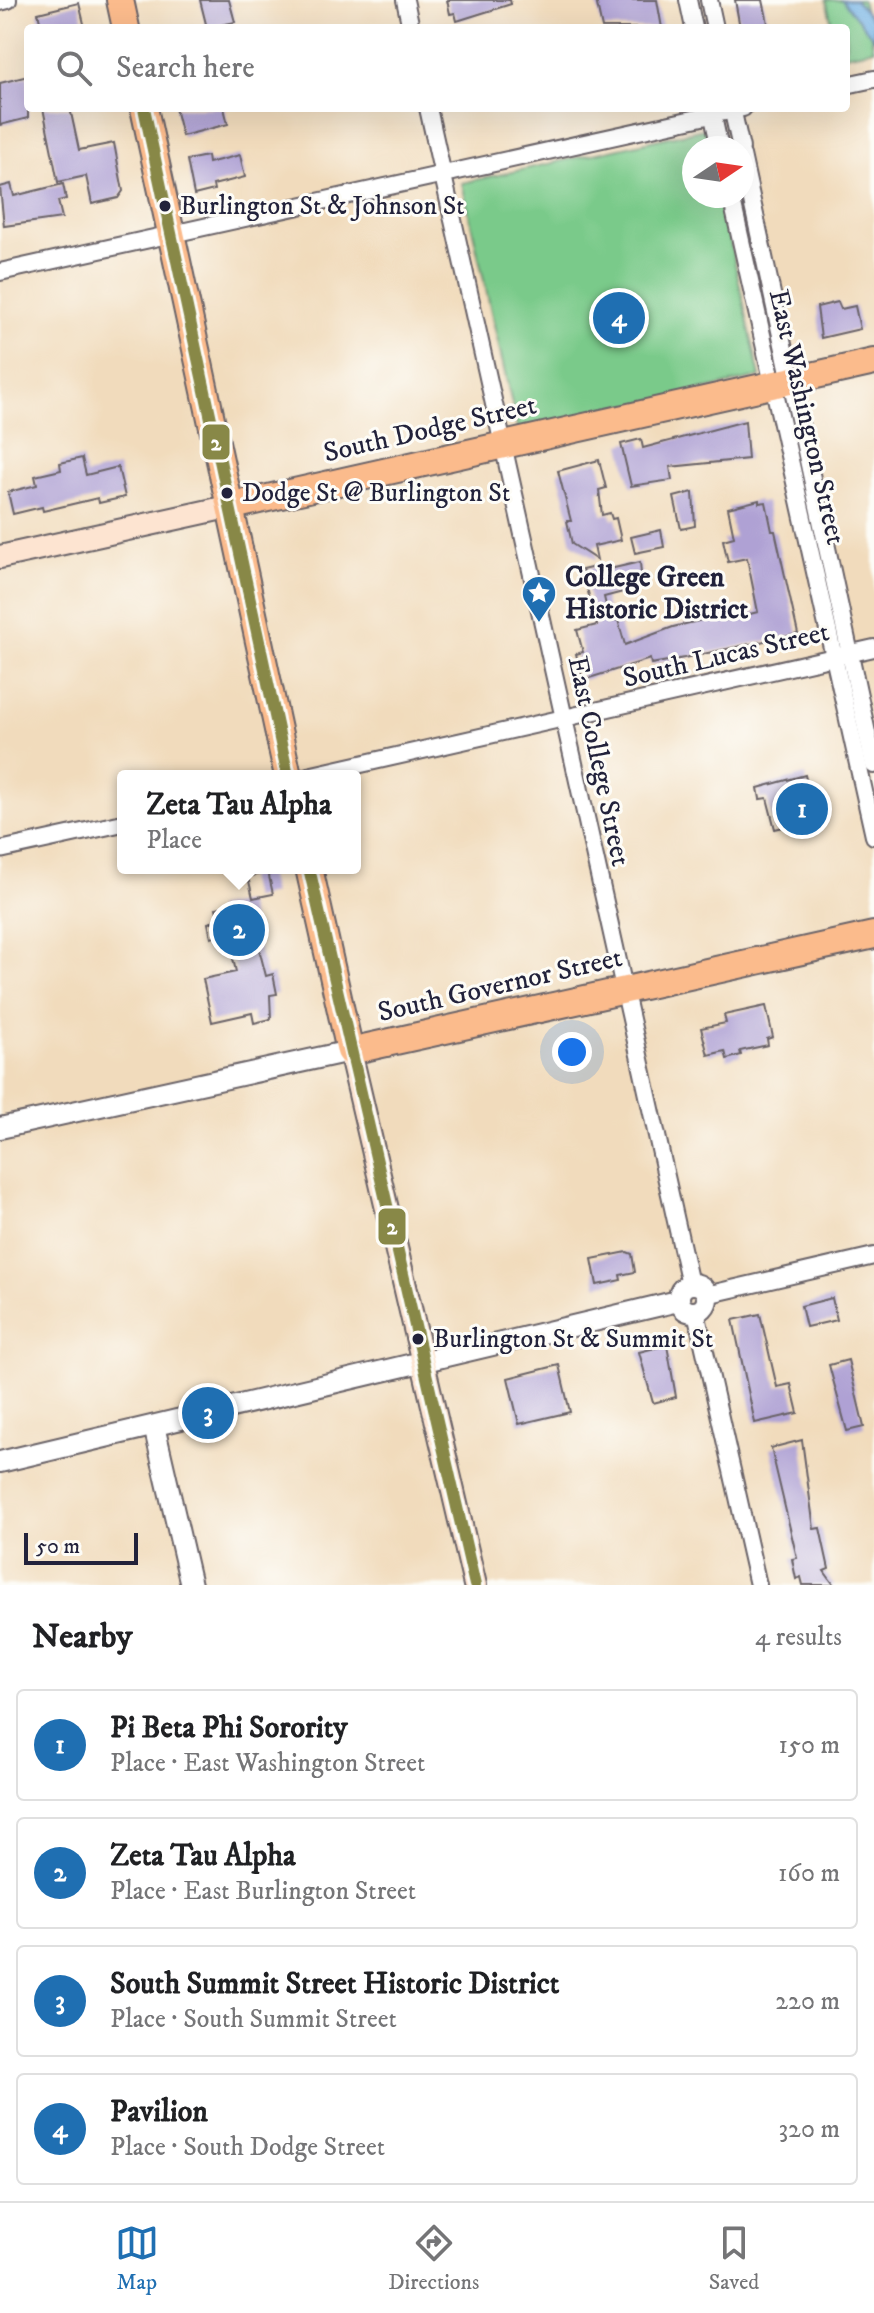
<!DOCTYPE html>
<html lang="en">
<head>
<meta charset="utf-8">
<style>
  :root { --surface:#fff; --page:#f6f6f6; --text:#202124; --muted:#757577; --line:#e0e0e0; --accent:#1f6fb2 }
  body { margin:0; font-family:"IM FELL DW Pica",serif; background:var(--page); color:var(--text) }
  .compass { position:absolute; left:682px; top:136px; width:72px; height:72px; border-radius:50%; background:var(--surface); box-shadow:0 8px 32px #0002; rotate:77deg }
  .scale { position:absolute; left:24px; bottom:20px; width:114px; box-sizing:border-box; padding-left:8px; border:4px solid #22223b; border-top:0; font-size:22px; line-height:28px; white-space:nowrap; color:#22223b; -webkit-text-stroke:6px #fdfcf7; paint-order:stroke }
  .you { position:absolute; left:572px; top:1052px; width:28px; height:28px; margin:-20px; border:6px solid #fff; border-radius:50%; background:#1a73e8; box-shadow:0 0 0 12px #1a73e833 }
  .badge { display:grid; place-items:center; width:52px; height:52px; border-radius:50%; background:var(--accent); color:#fff; font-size:26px; font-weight:700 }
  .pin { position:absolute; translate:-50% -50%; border:4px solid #fff; box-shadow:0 2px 8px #0006 }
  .popup { position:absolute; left:117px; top:770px; width:244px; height:104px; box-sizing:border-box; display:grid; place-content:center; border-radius:8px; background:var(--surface); filter:drop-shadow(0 2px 6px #0005); font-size:26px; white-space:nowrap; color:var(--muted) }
  .popup b { font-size:30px; color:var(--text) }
  .popup::after { content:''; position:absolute; left:50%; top:100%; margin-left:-16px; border:16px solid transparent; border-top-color:var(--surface) }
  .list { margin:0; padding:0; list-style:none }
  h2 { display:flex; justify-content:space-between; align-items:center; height:104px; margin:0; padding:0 32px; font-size:34px }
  h2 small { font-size:26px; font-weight:400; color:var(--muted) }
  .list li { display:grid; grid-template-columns:52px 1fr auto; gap:24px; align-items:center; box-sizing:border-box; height:112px; margin:0 16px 16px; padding:0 16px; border:2px solid var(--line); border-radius:8px }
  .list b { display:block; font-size:30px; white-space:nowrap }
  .list p { margin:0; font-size:26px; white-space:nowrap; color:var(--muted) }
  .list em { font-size:26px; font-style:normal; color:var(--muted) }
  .icon { flex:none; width:44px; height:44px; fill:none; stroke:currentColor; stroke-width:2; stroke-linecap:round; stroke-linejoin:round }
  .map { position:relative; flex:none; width:874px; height:1585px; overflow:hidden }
  .search { position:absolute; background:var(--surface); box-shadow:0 8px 32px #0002; left:24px; right:24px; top:24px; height:88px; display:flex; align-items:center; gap:20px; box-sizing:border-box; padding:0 28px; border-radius:8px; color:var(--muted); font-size:30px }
  .sheet { height:616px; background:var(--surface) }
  nav { display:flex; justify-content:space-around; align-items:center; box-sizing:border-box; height:112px; border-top:2px solid var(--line); background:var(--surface); font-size:22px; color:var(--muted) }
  nav a { display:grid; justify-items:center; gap:4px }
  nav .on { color:var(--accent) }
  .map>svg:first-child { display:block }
  .green { fill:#7aca8a; stroke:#4e7662; stroke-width:2 }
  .water { fill:#71b1e4; stroke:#4a6a90; stroke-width:2 }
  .building { fill:#afa1d4 }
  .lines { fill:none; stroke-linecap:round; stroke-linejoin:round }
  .minor-casing { stroke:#6a6368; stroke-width:20 }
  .tertiary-casing { stroke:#6a6368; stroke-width:24 }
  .secondary-casing { stroke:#6a6368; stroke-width:26 }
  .primary-casing { stroke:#6a6368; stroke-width:30 }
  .minor { stroke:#fff; stroke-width:16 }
  .tertiary { stroke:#fff; stroke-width:20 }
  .secondary { stroke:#fde4d1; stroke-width:22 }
  .primary { stroke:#fbbb8c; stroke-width:26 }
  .bus-1-casing { stroke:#fdfcf7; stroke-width:18 }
  .bus-1 { stroke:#888847; stroke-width:12 }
  .bus-dot { fill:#22223b; stroke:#fdfcf7; stroke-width:3 }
  .labels { text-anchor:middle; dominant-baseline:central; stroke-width:6; stroke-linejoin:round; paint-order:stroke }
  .bus-label { font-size:26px; fill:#22223b; stroke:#fdfcf7; text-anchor:start }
  .street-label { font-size:28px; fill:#22223b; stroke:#fdfcf7 }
  .poi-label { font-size:28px; font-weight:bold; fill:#22223b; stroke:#fdfcf7; text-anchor:start }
  .line-badge { stroke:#fdfcf7; stroke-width:3 }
  .badge-label { font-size:22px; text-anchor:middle; font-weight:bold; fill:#fff }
</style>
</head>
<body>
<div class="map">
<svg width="874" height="1585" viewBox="0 0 874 1585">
  <rect width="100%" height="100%" fill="#fdfcf7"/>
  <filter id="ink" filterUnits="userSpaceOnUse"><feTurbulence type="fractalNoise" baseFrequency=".0125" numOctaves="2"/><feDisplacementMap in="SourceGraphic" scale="16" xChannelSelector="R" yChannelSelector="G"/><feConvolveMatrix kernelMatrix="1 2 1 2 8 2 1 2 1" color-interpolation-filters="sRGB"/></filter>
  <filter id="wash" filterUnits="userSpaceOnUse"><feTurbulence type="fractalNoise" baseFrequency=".006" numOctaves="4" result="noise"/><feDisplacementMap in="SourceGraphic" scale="32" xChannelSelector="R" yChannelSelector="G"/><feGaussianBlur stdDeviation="1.8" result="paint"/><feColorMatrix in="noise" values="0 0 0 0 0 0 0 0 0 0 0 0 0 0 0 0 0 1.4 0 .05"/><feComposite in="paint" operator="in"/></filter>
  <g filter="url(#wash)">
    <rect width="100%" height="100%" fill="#f1dbbc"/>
    <g class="green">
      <polygon points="826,0 862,0 874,49 846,55 846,28 833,28"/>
      <polygon points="705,129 709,148 694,148 694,196 720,196 760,377 518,431 462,183"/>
    </g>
    <polygon class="water" points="842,0 855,0 874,21 874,39"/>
    <g id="blocks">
      <g class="building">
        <polygon points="200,0 229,0 235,22 207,28"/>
        <polygon points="447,0 510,0 511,4 457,21 455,13 450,14"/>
        <polygon points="596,0 657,0 662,28 602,28"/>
        <polygon points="735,0 763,0 769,28 740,28"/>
        <polygon points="79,3 85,28 42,28 38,13"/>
        <polygon points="28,76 28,118 0,125 0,83"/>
        <polygon points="43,108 70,108 79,150 114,143 123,191 118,198 92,204 86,176 58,182"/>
        <polygon points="175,108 224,108 228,124 182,136"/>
        <polygon points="240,155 245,177 213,185 214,190 194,195 187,160 207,156 208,163"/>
        <polygon points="11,184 14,196 63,184 66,199 58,201 62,218 4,226 0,187"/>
        <polygon points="838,302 841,309 855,306 860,329 821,338 817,307"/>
        <circle cx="619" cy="318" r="8"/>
        <polygon points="745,421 748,459 670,467 672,480 631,486 621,444 641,439 643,448"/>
        <polygon points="82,458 86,475 118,467 125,497 99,503 98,498 43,511 42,507 13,514 8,492 37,485 35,476 61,470 60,463"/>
        <polygon points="599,460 606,488 599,490 602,515 610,513 612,519 616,518 621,540 594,546 597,560 572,544 567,521 571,521 558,471"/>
        <polygon points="693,492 695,526 681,529 674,497"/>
        <polygon points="759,500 759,503 766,502 772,531 775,531 798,634 684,658 651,664 650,659 583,680 576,654 583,652 577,630 597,625 582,570 599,566 601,571 640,562 642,587 604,597 610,622 618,620 625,645 673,627 723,615 725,620 758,612 747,558 728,562 723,540 734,537 728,508"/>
        <polygon points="661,530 664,547 635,553 631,537"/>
        <polygon points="805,775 812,804 820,802 823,819 813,821 814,829 794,833 792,825 775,829 767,798 760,799 758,788"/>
        <polygon points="268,872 273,894 253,898 248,877"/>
        <polygon points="247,902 266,976 273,974 277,994 270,995 271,1019 254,1023 252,1013 212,1022 203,979 236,972 231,949 226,950 222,934 211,937 208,923 219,920 216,908"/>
        <polygon points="766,1006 773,1037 767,1039 768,1045 740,1051 741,1055 727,1059 725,1051 708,1055 701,1028 726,1023 724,1015"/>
        <polygon points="627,1252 632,1254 635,1272 620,1275 621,1280 597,1285 592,1259"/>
        <polygon points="832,1298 837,1320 806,1327 801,1306"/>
        <polygon points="760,1314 777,1387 791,1384 798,1413 755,1423 733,1320"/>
        <polygon points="667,1345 676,1397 653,1403 639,1352"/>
        <polygon points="848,1360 864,1427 847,1431 829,1365"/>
        <polygon points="559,1365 570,1412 519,1424 508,1378"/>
        <polygon points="802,1440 814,1529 820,1528 829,1569 824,1571 834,1585 803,1585 801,1577 796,1579 792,1559 797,1558 771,1448"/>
      </g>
    </g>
  </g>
  <g filter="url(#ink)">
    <use href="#blocks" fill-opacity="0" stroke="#6a6368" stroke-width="2"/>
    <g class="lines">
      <defs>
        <g id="minor">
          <polyline points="405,0 411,28"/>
          <polyline points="688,0 694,28"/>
          <polyline points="709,0 715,28"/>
          <polyline points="0,2 8,0"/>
          <polyline points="846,85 874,79"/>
          <polyline points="428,108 690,1284"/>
          <polyline points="711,108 720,148"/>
          <polyline points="732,108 741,148"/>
          <polyline points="742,155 874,765"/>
          <polyline points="731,196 874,836"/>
          <polyline points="0,272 743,108"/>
          <polyline points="308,776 874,648"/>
          <polyline points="0,850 123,823"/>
          <polyline points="706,1295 874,1256"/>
          <polyline points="696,1312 758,1585"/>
        </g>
        <g id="tertiary">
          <polyline points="0,1128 350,1051"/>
          <circle cx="693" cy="1298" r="14"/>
          <polyline points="154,1426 191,1585"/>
          <polyline points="0,1462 678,1301"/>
        </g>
        <g id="secondary">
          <polyline points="0,557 232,506"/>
          <polyline points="350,1051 475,1585"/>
        </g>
        <g id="primary">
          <polyline points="120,0 126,28"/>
          <polyline points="144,108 288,776"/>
          <polyline points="232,506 874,362"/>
          <polyline points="309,868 350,1051 874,935"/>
        </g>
      </defs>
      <use href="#minor" class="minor-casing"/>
      <use href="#tertiary" class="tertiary-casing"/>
      <use href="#secondary" class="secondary-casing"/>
      <use href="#primary" class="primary-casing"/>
      <use href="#minor" class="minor"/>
      <use href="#tertiary" class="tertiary"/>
      <use href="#secondary" class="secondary"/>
      <use href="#primary" class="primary"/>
      <defs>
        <g id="bus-1">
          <polyline points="144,108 288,776"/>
          <polyline points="309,868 475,1585"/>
        </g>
      </defs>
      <use href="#bus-1" class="bus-1-casing"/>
      <use href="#bus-1" class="bus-1"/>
    </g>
  </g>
  <defs>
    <symbol id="sight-pin" viewBox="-11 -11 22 30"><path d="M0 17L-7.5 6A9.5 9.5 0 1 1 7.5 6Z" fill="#1f6fb2" stroke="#fdfcf7"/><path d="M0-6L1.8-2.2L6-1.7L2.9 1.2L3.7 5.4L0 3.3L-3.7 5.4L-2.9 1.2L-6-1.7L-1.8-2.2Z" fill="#fff"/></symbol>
  </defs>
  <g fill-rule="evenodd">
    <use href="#sight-pin" x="519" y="573" width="40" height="54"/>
  </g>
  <g class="bus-dot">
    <circle cx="165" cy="206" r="7"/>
    <circle cx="227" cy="493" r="7"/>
    <circle cx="418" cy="1339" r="7"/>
  </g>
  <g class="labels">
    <g class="bus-label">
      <text x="180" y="206">Burlington St &amp; Johnson St</text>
      <text x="242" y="493">Dodge St @ Burlington St</text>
      <text x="433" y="1339">Burlington St &amp; Summit St</text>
    </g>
    <g class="street-label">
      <text transform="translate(807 417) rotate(77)">East Washington Street</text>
      <text transform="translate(430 429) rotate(-13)">South Dodge Street</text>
      <text transform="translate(726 655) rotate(-13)">South Lucas Street</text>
      <text transform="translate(599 761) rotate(78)">East College Street</text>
      <text transform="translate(500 985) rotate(-13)">South Governor Street</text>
    </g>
    <g class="poi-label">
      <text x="565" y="577">College Green<tspan x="565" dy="32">Historic District</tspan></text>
    </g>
  </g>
  <g class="line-badge">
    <rect x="201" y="423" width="30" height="38" rx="8" fill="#888847"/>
    <rect x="377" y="1207" width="30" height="39" rx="8" fill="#888847"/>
  </g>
  <g class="badge-label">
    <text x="216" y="450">2</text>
    <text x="392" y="1234">2</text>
  </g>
</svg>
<svg class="compass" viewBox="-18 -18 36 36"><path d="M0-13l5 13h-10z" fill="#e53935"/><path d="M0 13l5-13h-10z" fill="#757577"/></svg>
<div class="scale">50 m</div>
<div class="you"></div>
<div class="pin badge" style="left:802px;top:809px">1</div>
<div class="pin badge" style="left:239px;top:930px">2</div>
<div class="popup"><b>Zeta Tau Alpha</b>Place</div>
<div class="pin badge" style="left:208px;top:1413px">3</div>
<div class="pin badge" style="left:619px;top:318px">4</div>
<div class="search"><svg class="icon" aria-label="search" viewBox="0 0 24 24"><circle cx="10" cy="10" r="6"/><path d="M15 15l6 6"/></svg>Search here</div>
</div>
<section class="sheet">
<h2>Nearby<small>4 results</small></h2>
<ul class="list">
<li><span class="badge">1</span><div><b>Pi Beta Phi Sorority</b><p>Place · East Washington Street</p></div><em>150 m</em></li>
<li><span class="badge">2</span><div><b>Zeta Tau Alpha</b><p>Place · East Burlington Street</p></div><em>160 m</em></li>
<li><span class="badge">3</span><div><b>South Summit Street Historic District</b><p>Place · South Summit Street</p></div><em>220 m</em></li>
<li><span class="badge">4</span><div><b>Pavilion</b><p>Place · South Dodge Street</p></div><em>320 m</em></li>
</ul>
</section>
<nav>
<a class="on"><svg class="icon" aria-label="map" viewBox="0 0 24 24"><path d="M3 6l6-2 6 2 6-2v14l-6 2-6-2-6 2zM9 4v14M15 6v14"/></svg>Map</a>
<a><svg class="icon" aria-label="directions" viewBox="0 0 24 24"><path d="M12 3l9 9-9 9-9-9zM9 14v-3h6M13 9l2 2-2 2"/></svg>Directions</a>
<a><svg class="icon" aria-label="saved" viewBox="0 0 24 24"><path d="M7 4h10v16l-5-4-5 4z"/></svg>Saved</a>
</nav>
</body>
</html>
